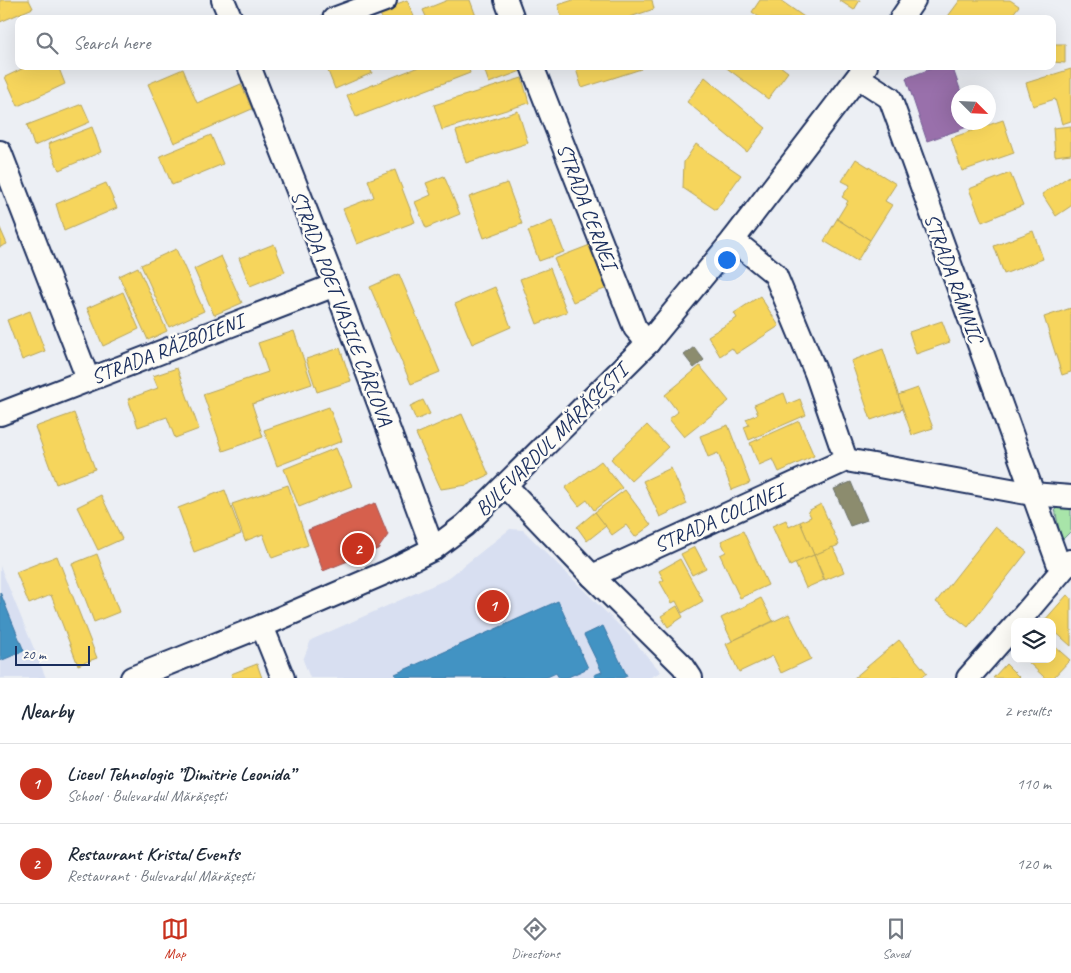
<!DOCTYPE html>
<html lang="en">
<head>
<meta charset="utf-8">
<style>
  :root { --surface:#fff; --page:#f6f6f7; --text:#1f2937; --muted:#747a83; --line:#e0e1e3; --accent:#c8321e }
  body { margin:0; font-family:Caveat,sans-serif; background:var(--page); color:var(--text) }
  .controls { position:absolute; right:15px; bottom:15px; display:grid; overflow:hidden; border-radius:10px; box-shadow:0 5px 20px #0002 }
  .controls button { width:45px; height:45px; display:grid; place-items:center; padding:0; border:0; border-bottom:1px solid var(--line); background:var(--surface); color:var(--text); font:25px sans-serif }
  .compass { position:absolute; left:951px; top:85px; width:45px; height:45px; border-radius:50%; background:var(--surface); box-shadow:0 5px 20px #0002; rotate:114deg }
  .scale { position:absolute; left:15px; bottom:12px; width:75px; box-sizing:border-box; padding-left:5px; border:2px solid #1b2f5e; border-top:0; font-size:14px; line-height:18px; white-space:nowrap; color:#1b2f5e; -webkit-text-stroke:4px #fdfcf7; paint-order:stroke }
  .you { position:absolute; left:726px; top:259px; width:18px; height:18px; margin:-12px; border:4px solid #fff; border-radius:50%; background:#1a73e8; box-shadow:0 0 0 8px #1a73e833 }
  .badge { display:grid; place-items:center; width:32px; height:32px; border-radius:50%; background:var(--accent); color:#fff; font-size:16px; font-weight:700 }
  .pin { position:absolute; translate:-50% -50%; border:2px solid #fff; box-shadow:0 1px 5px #0006 }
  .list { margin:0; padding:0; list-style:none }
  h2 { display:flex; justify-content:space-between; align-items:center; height:65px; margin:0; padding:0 20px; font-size:21px }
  h2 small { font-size:16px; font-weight:400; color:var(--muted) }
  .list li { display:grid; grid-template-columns:32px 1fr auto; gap:15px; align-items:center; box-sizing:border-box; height:80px; padding:0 20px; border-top:1px solid var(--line) }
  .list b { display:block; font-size:19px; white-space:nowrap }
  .list p { margin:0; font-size:16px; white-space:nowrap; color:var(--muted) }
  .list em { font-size:16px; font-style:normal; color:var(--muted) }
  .icon { flex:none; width:28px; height:28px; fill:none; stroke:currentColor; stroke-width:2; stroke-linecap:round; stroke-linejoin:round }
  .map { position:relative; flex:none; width:1071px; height:678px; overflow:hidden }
  .search { position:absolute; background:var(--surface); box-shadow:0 5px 20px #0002; left:15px; right:15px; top:15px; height:55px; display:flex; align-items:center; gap:12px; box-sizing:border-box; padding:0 18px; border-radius:10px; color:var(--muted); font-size:19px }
  .sheet { height:225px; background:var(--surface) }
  nav { display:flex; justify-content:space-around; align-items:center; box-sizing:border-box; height:70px; border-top:1px solid var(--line); background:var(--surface); font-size:14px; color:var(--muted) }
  nav a { display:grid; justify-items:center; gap:2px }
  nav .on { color:var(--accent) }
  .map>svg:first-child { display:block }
  .built { fill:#d8dff1 }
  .green { fill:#a8e4a9; stroke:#628a84 }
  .homes { fill:#f6d55c; stroke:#b4a35d }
  .shops { fill:#d6604d; stroke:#9e5152 }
  .offices { fill:#9970ab; stroke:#735c94 }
  .schools { fill:#4393c3; stroke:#3775a5 }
  .industry { fill:#8c8c6e; stroke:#6a7069 }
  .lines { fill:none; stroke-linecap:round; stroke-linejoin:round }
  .minor-casing { stroke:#1b2f5e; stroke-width:26 }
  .minor { stroke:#fdfcf7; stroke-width:22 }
  .labels { text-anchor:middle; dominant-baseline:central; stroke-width:5; stroke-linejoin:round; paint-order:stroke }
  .street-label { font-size:21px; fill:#1b2f5e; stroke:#fdfcf7 }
</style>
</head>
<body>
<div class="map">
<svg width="1071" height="678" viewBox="0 0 1071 678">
  <rect width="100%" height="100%" fill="#eceff4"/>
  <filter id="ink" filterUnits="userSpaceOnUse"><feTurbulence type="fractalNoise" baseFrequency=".02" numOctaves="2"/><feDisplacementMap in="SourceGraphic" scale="10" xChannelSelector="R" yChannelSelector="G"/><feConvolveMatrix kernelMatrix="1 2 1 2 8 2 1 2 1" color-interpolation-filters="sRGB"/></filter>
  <g filter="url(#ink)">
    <g class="built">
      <polygon points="510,529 523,530 627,633 661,672 649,678 310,678 303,660 311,640 447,579"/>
      <polygon points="0,566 46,678 0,678"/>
    </g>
    <polygon class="green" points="1055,508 1071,508 1071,531 1061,541"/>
    <g class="homes">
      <polygon points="0,0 29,0 33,8 0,22"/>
      <polygon points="407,0 415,19 382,19 379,11"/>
      <polygon points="448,0 470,0 477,19 427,19 423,10"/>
      <polygon points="573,0 652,0 654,9 624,19 562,19 558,5"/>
      <polygon points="760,0 780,0 807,19 762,19 752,12"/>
      <polygon points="839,0 860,0 854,10"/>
      <polygon points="960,0 1010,0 1019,6 1009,19 946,19"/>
      <polygon points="1052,44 1065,44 1065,63 1052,62"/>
      <polygon points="28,66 58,66 65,84 18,106 5,77"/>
      <polygon points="326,66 369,66 372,73 335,89"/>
      <polygon points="421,66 468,66 470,73 356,117 347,95"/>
      <polygon points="483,66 532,66 532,67 489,83"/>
      <polygon points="575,66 640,66 641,69 582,88"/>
      <polygon points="724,66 780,66 788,72 768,99"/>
      <polygon points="183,69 197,103 241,84 252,109 174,143 148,84"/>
      <polygon points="1071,69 1071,121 1062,124 1055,99 1033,106 1026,83"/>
      <polygon points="705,77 766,128 747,152 687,102"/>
      <polygon points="522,78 529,103 442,130 434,105"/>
      <polygon points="82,104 90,122 34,146 27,125"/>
      <polygon points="518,111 528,143 466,163 456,131"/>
      <polygon points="1003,120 1014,153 962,171 951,138"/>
      <polygon points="1071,126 1071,154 1055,156 1053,128"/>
      <polygon points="92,127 101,152 59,170 48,144"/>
      <polygon points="211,135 223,164 172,185 160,156"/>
      <polygon points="696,144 741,175 716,210 683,188 684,162"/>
      <polygon points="856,159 896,184 885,201 892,205 870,240 837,219 848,201 842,197 850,185 842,181"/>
      <polygon points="395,170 415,222 357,244 343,209 374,197 368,180"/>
      <polygon points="1010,173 1023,205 982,222 969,189"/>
      <polygon points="1071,175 1071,206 1056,216 1042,194"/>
      <polygon points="444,176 460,214 426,228 415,202 431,195 426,183"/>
      <polygon points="106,183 117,208 64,231 56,204"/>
      <polygon points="507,183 522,224 484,238 469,197"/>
      <polygon points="837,219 870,240 857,261 824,241"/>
      <polygon points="552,221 564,252 539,261 528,231"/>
      <polygon points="0,228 7,244 0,247"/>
      <polygon points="1033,231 1043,259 1004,274 994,246"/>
      <polygon points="274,244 285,272 250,286 239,258"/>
      <polygon points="590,245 607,288 573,302 554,259"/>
      <polygon points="176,249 204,311 169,327 141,265"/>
      <polygon points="221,256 242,303 214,315 194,269"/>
      <polygon points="138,267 167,331 148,340 119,276"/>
      <polygon points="550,268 567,312 537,324 520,279"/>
      <polygon points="399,274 440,372 411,384 370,287"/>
      <polygon points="495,287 511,327 472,344 455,304"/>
      <polygon points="123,292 139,329 103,346 87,308"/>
      <polygon points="760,296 779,326 736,354 732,348 720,356 708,336 737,318 734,313"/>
      <polygon points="1071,308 1071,372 1062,375 1044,317"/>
      <polygon points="30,311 45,351 22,360 7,320"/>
      <polygon points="942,321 950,342 916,354 909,332"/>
      <polygon points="294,331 312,384 252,404 263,437 223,451 203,394 268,372 258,343"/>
      <polygon points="340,348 351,381 317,392 306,359"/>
      <polygon points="883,349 903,409 871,420 851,361"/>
      <polygon points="700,366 729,401 684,437 669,419 678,412 665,395"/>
      <polygon points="177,368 199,429 175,438 167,417 138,427 128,399 158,388 153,376"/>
      <polygon points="918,388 933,428 912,435 898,395"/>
      <polygon points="784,393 788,404 800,399 806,415 749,440 744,427 749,425 746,419 758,414 754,405"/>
      <polygon points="423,400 430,414 416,420 410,406"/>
      <polygon points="329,407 342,441 277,466 264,430"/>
      <polygon points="74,413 95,469 56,484 35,427"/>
      <polygon points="462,414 489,475 467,485 441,489 416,434"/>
      <polygon points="799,421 814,456 779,472 773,459 759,465 750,443"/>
      <polygon points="647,425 668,447 631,481 611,459"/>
      <polygon points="728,425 750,483 732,490 718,453 708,457 700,436"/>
      <polygon points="336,448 352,486 299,507 284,469"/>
      <polygon points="601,461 622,488 594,510 587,500 579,506 565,488"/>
      <polygon points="671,468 687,504 660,517 643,481"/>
      <polygon points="288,485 308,545 272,558 263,534 245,541 232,504"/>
      <polygon points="225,490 241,534 194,552 178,508"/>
      <polygon points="625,490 651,525 635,537 626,525 612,535 595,512"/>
      <polygon points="101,495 122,539 98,550 77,507"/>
      <polygon points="821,504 839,545 814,555 800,522 811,517 808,511"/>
      <polygon points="595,512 606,526 587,541 577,527"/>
      <polygon points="786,520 789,527 800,522 814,555 790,566 772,526"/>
      <polygon points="995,527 1027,552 968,627 936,602"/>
      <polygon points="743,531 768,585 740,598 720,555 726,552 721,541"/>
      <polygon points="695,547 706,568 692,575 681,554"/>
      <polygon points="833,547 844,572 825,580 814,555"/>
      <polygon points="97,554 119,612 94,622 72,564"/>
      <polygon points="814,555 824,580 806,588 795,563"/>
      <polygon points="57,556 97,658 78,665 51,595 29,604 16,572"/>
      <polygon points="680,559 703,601 682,613 676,601 672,603 660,582 664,580 659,571"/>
      <polygon points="1067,595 1071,598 1071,646 1052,629 1052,622 1044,621"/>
      <polygon points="761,598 773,621 732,641 721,618"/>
      <polygon points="677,606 683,617 668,627 661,616"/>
      <polygon points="789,614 811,659 781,673 773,656 739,672 726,644"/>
      <polygon points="899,640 927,673 920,678 854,678"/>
      <polygon points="1052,644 1070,660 1053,678 1045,678 1025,659 1052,659"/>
      <polygon points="257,664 262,678 233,678 231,674"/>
      <polygon points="1006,664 1020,678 993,678"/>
    </g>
    <polygon class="shops" points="375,503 388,535 378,549 323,571 308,530"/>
    <polygon class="offices" points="939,66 952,66 961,92 958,92 958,122 972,122 973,125 927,141 906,78"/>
    <g class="schools">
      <polygon points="0,592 24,651 0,661"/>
      <polygon points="558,601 588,668 566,678 559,678 556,673 545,678 397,678 395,674"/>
      <polygon points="603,626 627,676 623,678 595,678 594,675 602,672 584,635"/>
    </g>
    <g class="industry">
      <polygon points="694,347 704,360 694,368 684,355"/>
      <polygon points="851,482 867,520 850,526 834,489"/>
    </g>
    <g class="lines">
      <defs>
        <g id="minor">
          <polyline points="223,0 231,19"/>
          <polyline points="506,0 513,19"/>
          <polyline points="334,19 385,0"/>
          <polyline points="901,19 914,0"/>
          <polyline points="249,66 335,285 433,549"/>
          <polyline points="532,66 635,328 648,343"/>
          <polyline points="858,77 890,98 1061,571"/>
          <polyline points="0,152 88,379"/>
          <polyline points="733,240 775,274 816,373 846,460"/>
          <polyline points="0,414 335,285"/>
          <polyline points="506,486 592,576 683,666 691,678"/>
          <polyline points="592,576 846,460 1032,494 1071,497"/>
          <polyline points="1018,622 1070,561"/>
          <polyline points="262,626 283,678"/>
          <polyline points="132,678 262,626 387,572 433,549 465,525 648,343 733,240 866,66"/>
          <polyline points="968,678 1015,625"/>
        </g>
      </defs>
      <use href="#minor" class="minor-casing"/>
      <use href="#minor" class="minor"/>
    </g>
  </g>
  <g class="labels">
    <g class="street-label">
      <text transform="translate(587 206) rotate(69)">STRADA CERNEI</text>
      <text transform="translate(954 278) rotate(70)">STRADA RÂMNIC</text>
      <text transform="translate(342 308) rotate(69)">STRADA POET VASILE CÂRLOVA</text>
      <text transform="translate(167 349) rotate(-21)">STRADA RĂZBOIENI</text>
      <text transform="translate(551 440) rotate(-45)">BULEVARDUL MĂRĂȘEȘTI</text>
      <text transform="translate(719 518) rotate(-24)">STRADA COLINEI</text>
    </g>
  </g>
</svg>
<div class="controls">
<button><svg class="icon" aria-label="layers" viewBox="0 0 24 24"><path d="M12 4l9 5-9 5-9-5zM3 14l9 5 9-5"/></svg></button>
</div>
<svg class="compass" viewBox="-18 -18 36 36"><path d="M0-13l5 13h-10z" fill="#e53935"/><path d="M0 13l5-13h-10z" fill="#747a83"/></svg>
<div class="scale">20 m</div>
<div class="you"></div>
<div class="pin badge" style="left:493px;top:606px">1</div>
<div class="pin badge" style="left:358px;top:549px">2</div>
<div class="search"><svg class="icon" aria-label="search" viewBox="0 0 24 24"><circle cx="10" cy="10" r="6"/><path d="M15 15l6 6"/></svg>Search here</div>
</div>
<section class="sheet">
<h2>Nearby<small>2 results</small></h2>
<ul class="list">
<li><span class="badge">1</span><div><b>Liceul Tehnologic ”Dimitrie Leonida”</b><p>School · Bulevardul Mărășești</p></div><em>110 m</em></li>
<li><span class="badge">2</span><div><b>Restaurant Kristal Events</b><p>Restaurant · Bulevardul Mărășești</p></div><em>120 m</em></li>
</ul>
</section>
<nav>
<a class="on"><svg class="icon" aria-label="map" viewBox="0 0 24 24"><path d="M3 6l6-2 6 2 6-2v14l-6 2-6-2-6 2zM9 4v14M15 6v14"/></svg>Map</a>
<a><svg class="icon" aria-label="directions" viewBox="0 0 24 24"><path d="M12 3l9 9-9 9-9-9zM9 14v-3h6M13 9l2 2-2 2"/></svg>Directions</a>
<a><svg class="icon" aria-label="saved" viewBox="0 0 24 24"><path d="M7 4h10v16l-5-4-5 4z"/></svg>Saved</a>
</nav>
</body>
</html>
